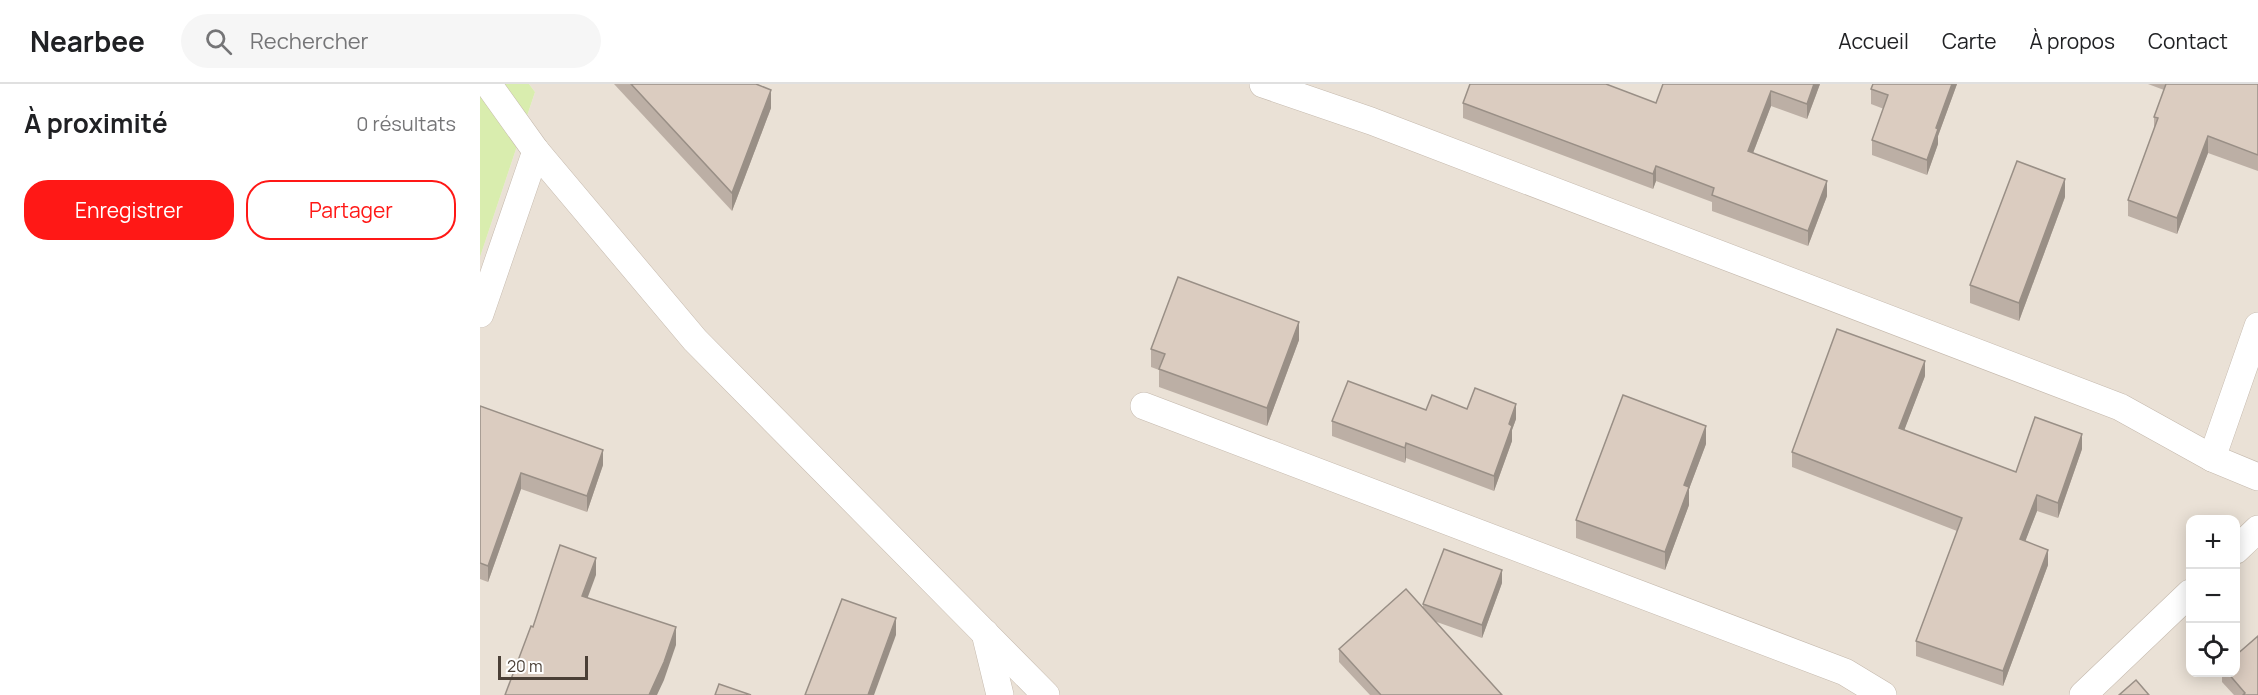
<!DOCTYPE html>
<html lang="fr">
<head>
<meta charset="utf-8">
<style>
  :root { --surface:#fff; --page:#f6f6f6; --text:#202124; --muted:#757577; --line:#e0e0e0; --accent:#ff1816 }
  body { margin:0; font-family:Manrope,sans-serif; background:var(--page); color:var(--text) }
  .controls { position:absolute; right:18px; bottom:18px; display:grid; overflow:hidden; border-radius:12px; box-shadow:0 3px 15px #0003 }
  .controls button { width:54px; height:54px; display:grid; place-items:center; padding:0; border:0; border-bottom:2px solid var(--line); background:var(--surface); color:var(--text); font:30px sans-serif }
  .scale { position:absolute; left:18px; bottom:15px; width:90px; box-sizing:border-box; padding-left:6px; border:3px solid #4a3f36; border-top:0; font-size:16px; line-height:21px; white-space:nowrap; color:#4a3f36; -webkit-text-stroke:4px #fff; paint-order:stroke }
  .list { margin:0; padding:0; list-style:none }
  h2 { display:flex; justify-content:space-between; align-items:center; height:78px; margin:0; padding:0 24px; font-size:26px }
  h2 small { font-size:20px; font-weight:400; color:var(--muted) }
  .actions { display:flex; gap:12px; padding:18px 24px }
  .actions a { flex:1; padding:14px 0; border:2px solid var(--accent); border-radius:24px; text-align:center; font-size:21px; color:var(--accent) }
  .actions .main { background:var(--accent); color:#fff }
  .icon { flex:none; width:33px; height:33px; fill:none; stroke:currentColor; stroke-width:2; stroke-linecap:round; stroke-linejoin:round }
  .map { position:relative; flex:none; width:1778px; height:611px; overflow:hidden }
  header { display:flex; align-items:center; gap:36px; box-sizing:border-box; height:84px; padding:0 30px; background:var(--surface); border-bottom:2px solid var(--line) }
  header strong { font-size:28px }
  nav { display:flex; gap:33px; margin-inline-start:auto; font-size:21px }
  .search { width:420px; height:54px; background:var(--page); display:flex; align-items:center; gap:15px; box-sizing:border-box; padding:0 21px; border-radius:33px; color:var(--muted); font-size:22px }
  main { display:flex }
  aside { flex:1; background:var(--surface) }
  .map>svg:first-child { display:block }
  .residential { fill:#eae1d6; fill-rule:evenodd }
  .green { fill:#d9edae }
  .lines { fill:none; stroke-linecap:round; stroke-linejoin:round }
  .minor-casing { stroke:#c5b9ad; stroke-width:28 }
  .minor { stroke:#fff; stroke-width:27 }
  .wall { fill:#bcafa5 }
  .shaded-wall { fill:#998f86 }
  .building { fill:#dbccc0; stroke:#998f86; stroke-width:1.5 }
</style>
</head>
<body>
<header>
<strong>Nearbee</strong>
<div class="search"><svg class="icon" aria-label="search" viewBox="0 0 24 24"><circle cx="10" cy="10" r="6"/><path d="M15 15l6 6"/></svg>Rechercher</div>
<nav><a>Accueil</a><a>Carte</a><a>À propos</a><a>Contact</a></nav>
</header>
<main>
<aside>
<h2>À proximité<small>0 résultats</small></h2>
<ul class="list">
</ul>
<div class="actions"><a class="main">Enregistrer</a><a>Partager</a></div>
</aside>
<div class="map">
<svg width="1778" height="611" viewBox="0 0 1778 611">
  <rect width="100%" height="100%" fill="#f5f0e8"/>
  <path class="residential" d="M49,0H1778V611H0V173L55,8ZM1710,436H1756V588H1710Z"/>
  <polygon class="green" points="0,0 49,0 55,8 0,173"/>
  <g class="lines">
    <defs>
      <g id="minor">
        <polyline points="8,0 56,67 215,256 566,611"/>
        <polyline points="783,0 891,37 1640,323 1732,374 1778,393"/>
        <polyline points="0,230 56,67"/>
        <polyline points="664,322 1365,588 1403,611"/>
        <polyline points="1732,374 1778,242"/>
        <polyline points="1756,466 1778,445"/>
        <polyline points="505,549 520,611"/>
        <polyline points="1603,611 1710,509"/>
      </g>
    </defs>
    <use href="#minor" class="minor-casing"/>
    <use href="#minor" class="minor"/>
  </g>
  <g class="wall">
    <polygon points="134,0 276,0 291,24 252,127"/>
    <polygon points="1340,0 1327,35 1291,22 1273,69 1347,112 1328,162 1232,127 1232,118 1176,97 1173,105 983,34 983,19 1176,19"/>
    <polygon points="1393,0 1477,0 1458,52 1458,60 1447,91 1392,71 1392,56 1404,25 1391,20 1391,5"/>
    <polygon points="1668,0 1778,0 1778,87 1728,69 1697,150 1648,132 1648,116 1674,45 1674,33 1684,6"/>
    <polygon points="1585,113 1539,237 1490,219 1490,201"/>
    <polygon points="819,256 787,342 679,303 679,286 671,283 671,265"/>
    <polygon points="1445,292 1424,346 1536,388 1602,365 1578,434 1557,427 1545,457 1568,481 1523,602 1436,572 1436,557 1477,447 1312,383 1312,368"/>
    <polygon points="0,322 123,381 107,428 41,405 8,498 0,495"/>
    <polygon points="987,325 1036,335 1032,346 1032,357 1014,407 926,374 925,379 852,352 852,337 946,326"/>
    <polygon points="1226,360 1209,405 1209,421 1185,486 1096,454 1096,436"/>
    <polygon points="1022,499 1002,554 954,537 1022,611 890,611 859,578 859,565 943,524 943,520"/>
    <polygon points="1742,588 1755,588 1778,611 1754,611 1742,598"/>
  </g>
  <g class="shaded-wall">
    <polygon points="1334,0 1340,0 1327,35 1327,20"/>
    <polygon points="1472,0 1477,0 1458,52 1458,60 1447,91 1447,76 1456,44"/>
    <polygon points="291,6 291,24 252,127 252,109"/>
    <polygon points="1291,7 1291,22 1268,82 1268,67"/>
    <polygon points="1728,52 1728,69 1697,150 1697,134"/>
    <polygon points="1176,82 1176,97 1173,105 1173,90"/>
    <polygon points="1585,95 1585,113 1539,237 1539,219"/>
    <polygon points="1347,97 1347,112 1328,162 1328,147"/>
    <polygon points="819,238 819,256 787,342 787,324"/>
    <polygon points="1445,277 1445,292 1419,360 1419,344"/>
    <polygon points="1036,320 1036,335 1032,346 1032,357 1014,407 1014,392 1029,340"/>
    <polygon points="1226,342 1226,360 1209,405 1209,421 1185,486 1185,468 1204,401"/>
    <polygon points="1602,350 1602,365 1578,434 1578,419"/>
    <polygon points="926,359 926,374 925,379 925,364"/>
    <polygon points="123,366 123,381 107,428 107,412"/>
    <polygon points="41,389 41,405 8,498 8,482"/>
    <polygon points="1557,411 1557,427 1540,471 1540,455"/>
    <polygon points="1568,466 1568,481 1523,602 1523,587"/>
    <polygon points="116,474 116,491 102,529 102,512"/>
    <polygon points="1022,486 1022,499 1002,554 1002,541"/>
    <polygon points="416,534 416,551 394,611 388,611"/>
    <polygon points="196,543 196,561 184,596 177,611 169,611"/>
  </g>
  <g class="building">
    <polygon points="151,0 276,0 291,6 252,109"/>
    <polygon points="990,0 1126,0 1176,19 1183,0 1334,0 1327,20 1291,7 1268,67 1347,97 1328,147 1232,111 1234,104 1176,82 1173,90 983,19"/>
    <polygon points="1393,0 1472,0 1456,44 1458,45 1447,76 1392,56 1408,11 1391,5"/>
    <polygon points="1686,0 1778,0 1778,71 1728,52 1697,134 1648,116 1678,34 1674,33"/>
    <polygon points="1537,77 1585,95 1539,219 1490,201"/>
    <polygon points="698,193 819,238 787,324 679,285 685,270 671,265"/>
    <polygon points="1357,245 1445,277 1419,344 1536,388 1555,333 1602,350 1578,419 1557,411 1540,455 1568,466 1523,587 1436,557 1482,434 1312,368"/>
    <polygon points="868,297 946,326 952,311 987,325 995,304 1036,320 1029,340 1032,342 1014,392 926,359 925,364 852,337"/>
    <polygon points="1143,311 1226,342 1204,401 1209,403 1185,468 1096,436"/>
    <polygon points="0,322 123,366 107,412 41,389 8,482 0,479"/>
    <polygon points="80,461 116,474 102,512 196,543 184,578 169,611 25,611 51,542 53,543"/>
    <polygon points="964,465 1022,486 1002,541 943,520"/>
    <polygon points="926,505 1022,611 901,611 859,565"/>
    <polygon points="362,515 416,534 388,611 325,611"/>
    <polygon points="1778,552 1778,611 1763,611 1765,609 1747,588 1755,588 1755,572"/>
    <polygon points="1656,596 1669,611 1639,611"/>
    <polygon points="239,600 271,611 235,611"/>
  </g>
</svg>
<div class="controls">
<button>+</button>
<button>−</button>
<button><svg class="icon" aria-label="locate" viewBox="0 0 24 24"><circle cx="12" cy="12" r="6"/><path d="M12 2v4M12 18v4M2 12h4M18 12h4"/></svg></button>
</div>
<div class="scale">20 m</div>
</div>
</main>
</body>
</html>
